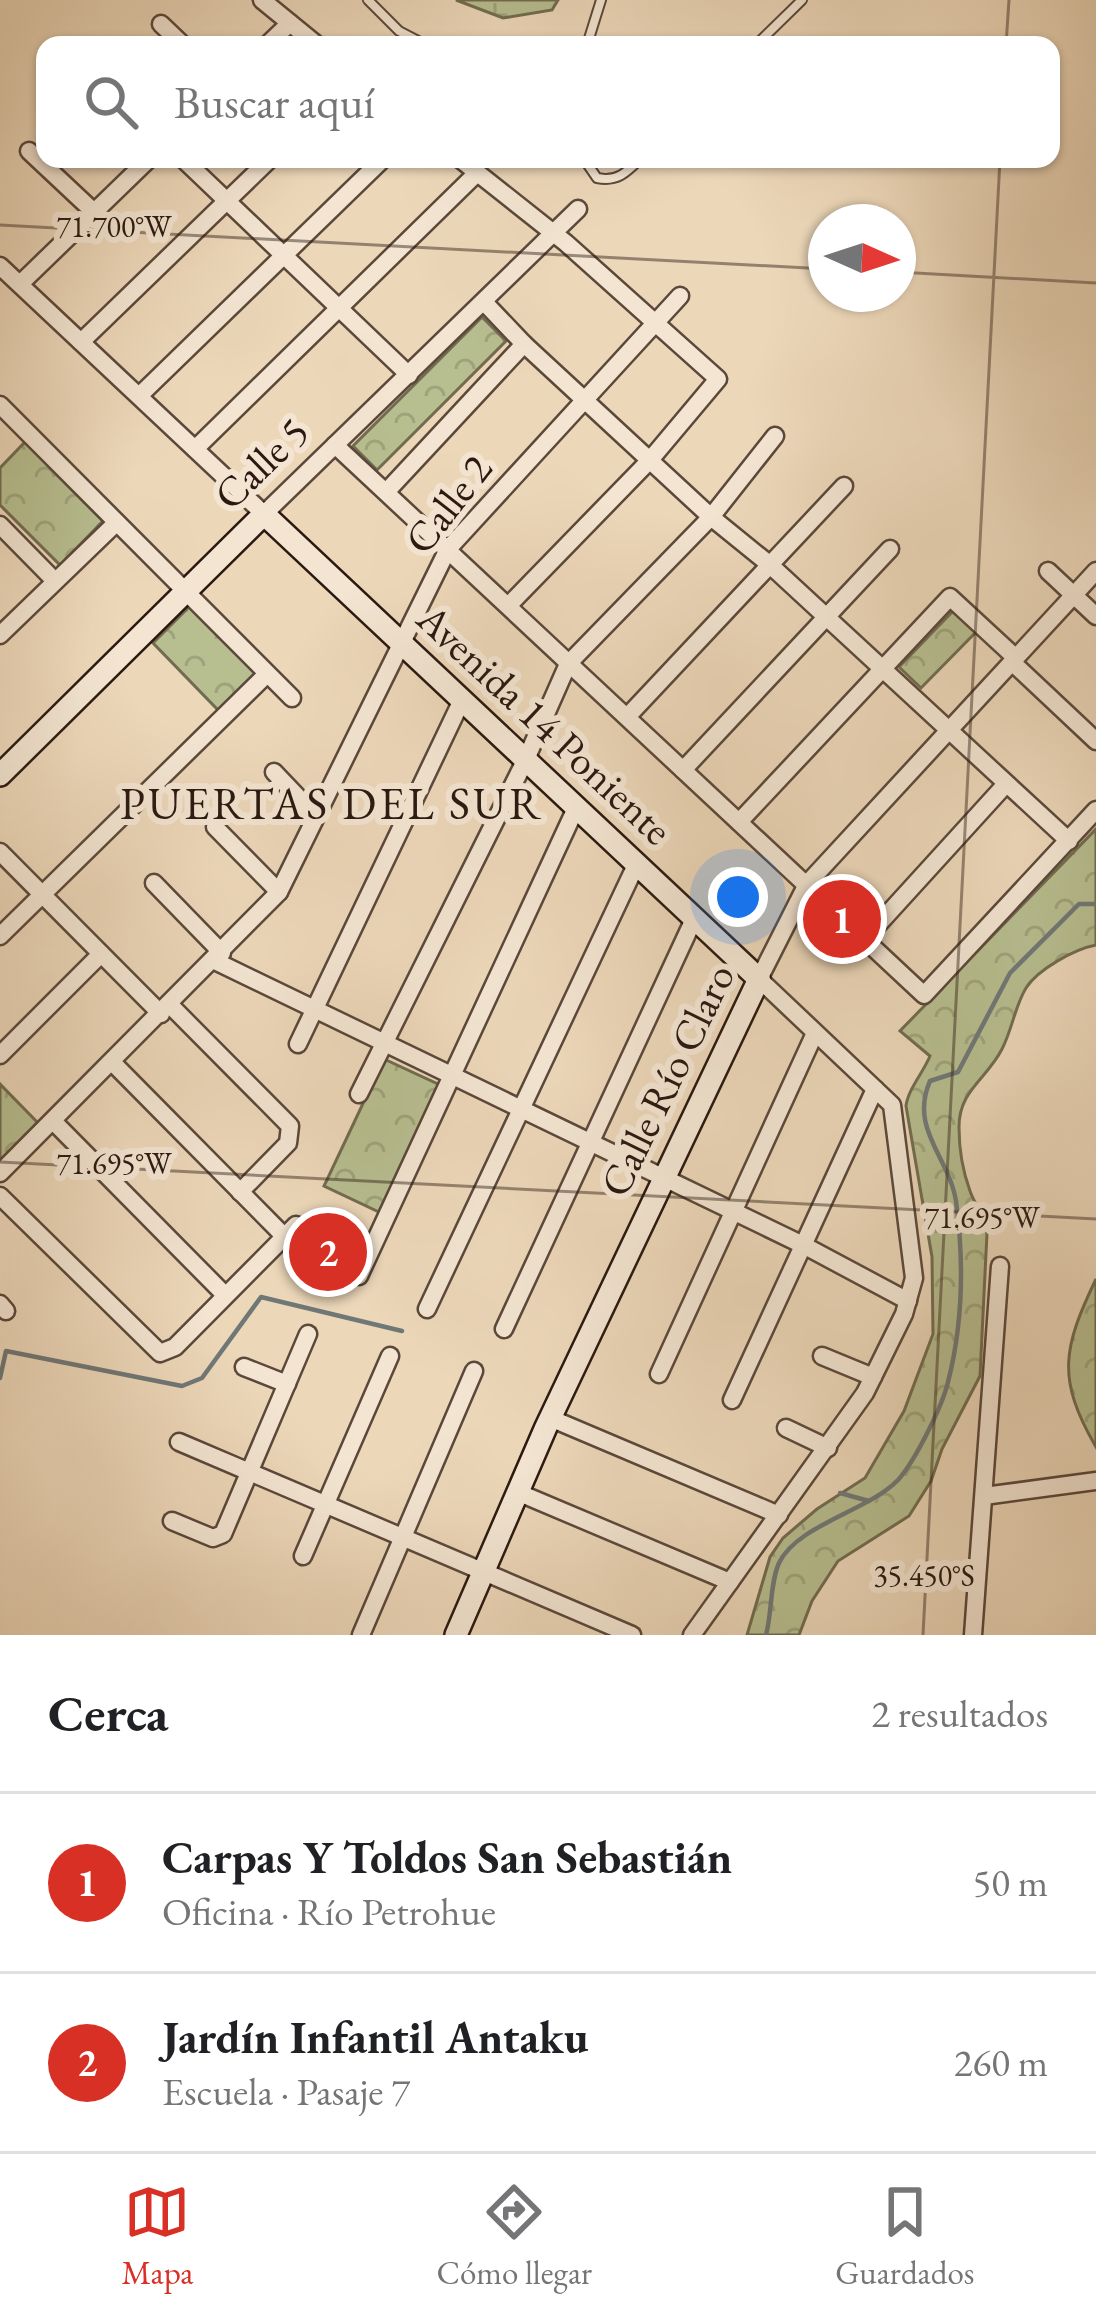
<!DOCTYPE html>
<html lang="es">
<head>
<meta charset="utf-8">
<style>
  :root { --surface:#fff; --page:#f2f2f2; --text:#202124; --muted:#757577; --line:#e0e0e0; --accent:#d93025 }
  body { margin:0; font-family:"EB Garamond",serif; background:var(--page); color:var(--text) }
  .compass { position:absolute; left:808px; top:204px; width:108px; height:108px; border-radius:50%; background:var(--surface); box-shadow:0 3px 9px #0004; rotate:93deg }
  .you { position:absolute; left:738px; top:897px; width:42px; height:42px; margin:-30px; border:9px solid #fff; border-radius:50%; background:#1a73e8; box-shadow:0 0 0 18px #1a73e833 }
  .badge { display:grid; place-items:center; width:78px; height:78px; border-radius:50%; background:var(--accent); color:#fff; font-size:39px; font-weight:700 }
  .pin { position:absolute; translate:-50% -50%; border:6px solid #fff; box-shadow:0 3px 12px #0006 }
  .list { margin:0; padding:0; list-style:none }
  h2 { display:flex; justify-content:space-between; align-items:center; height:156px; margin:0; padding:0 48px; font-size:51px }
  h2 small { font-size:39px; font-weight:400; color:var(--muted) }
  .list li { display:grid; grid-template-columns:78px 1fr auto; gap:36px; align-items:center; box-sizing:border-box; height:180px; padding:0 48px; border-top:3px solid var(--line) }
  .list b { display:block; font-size:45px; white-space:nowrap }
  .list p { margin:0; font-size:39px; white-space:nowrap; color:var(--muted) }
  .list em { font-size:39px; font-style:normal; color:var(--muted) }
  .icon { flex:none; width:66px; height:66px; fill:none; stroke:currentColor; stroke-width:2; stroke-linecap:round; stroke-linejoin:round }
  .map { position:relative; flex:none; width:1096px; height:1635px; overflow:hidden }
  .search { position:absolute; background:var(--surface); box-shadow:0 3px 9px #0004; left:36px; right:36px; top:36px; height:132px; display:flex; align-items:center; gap:30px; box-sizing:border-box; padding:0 42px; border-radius:24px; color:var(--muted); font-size:45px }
  .sheet { height:516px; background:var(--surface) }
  nav { display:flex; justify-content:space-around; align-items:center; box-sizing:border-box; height:168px; border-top:3px solid var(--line); background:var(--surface); font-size:33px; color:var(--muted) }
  nav a { display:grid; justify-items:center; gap:6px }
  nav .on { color:var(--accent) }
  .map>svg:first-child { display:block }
  .forest { fill:url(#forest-crowns); stroke:#716c50; stroke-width:3 }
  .wetland { fill:url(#wetland-marsh); stroke:#716c50; stroke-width:3 }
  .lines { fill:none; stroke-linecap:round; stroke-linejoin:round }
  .stream { stroke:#707877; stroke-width:4.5 }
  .lane-casing { stroke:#5b483b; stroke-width:12 }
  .street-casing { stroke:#5b483b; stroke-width:21 }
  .secondary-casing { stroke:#2b1911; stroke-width:26 }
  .lane { stroke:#f3e5d2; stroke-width:8 }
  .street { stroke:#f3e5d2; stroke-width:16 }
  .secondary { stroke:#f3e5d2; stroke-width:21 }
  .ticks { fill:none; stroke:#2b1911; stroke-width:3; stroke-opacity:0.45 }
  .labels { text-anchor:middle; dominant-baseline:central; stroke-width:12; stroke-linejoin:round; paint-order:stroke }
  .street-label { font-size:42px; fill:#2b1911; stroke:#f3e5d2 }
  .neighbourhood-label { font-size:45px; letter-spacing:3px; fill:#2b1911; stroke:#f3e5d2 }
  .ticks-label { font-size:30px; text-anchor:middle; fill:#2b1911; stroke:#f3e5d2; stroke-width:12; stroke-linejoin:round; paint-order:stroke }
</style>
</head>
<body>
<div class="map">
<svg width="1096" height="1635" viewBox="0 0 1096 1635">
  <defs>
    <pattern id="forest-crowns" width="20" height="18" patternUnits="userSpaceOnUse" patternTransform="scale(3)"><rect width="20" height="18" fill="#b7be90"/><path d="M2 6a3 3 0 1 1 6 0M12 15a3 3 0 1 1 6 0" fill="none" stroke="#9ea37b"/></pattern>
    <pattern id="wetland-marsh" width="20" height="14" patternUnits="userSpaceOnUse" patternTransform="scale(3)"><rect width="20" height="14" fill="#b7be90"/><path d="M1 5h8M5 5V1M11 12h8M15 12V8" fill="none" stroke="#9ea37b"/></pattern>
  </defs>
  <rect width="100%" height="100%" fill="#ecd7b9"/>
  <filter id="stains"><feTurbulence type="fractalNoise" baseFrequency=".00167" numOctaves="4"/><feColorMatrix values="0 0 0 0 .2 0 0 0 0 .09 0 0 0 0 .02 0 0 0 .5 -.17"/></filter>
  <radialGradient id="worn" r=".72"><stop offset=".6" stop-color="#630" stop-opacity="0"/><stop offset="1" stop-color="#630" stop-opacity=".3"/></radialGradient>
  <g class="forest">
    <polygon points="482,317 506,341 377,470 353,446"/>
    <polygon points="25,442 103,521 60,565 0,505 0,468"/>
    <polygon points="190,606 257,675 220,712 153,643"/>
    <polygon points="954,610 976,632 921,688 899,667"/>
    <path d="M1096,829V945C1075,949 1038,969 1026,988C1015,1006 1012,1030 1002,1049C987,1079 959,1090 959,1127C959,1148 963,1172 970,1191C976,1208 985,1215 987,1233L980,1376L942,1449L931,1481L909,1516L838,1561L812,1601L799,1635H747L770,1557L783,1538L817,1509L865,1478L904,1411L933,1334L932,1257L906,1106C908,1089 923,1073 930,1056L900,1031Z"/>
    <polygon points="384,1059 440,1085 379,1212 324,1186"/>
    <polygon points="0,1084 39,1124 0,1162"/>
    <path d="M1096,1279V1447C1056,1378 1063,1348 1096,1279Z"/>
  </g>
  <polygon class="wetland" points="456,0 558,0 552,10 503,18"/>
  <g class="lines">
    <g class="stream">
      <polyline points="0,1378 6,1351 182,1386 202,1378 261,1297 402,1331"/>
      <polyline points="840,1493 869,1501"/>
      <path d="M766,1635C772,1613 770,1583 779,1563C797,1525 868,1511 898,1480C915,1461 942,1407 948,1382C963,1323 964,1261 956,1201C949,1157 909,1129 930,1081L958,1072L1010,973L1079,904H1096"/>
    </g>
    <defs>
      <g id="lane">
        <polyline points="368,0 399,31 426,45"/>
        <polyline points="587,45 601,0"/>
        <polyline points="756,45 802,0"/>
        <path d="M584,159L597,178C617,182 626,173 640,159"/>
      </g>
      <g id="street">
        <polyline points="262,0 317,45"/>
        <polyline points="161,24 183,45"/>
        <polyline points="267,45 290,23"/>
        <polyline points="29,151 94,212"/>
        <polyline points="183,159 409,375"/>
        <polyline points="460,159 566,243 718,379 650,460 509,605"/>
        <polyline points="0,266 264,514 578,209"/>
        <polyline points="20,284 149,159"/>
        <polyline points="484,302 524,344 711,517 769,564 1069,841"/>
        <polyline points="81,342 270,159"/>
        <polyline points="139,396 383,159"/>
        <polyline points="0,405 292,698"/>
        <polyline points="335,445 924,995 1096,810"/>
        <polyline points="195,449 477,173"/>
        <polyline points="387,491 524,344"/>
        <polyline points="0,525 55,581"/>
        <polyline points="1048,571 1096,616"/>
        <polyline points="0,635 116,523"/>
        <polyline points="1012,662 1096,741"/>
        <polyline points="627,717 844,486"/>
        <polyline points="683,770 890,549"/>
        <polyline points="274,772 315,815"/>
        <polyline points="739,822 950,597 1016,658"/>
        <polyline points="215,827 279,892"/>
        <polyline points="0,852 161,1014"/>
        <polyline points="154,883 222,953"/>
        <polyline points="0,936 267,674"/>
        <polyline points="864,940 1006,784"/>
        <polyline points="215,961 805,1246 908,1301"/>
        <polyline points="170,1005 290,1126 288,1143 240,1192"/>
        <polyline points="298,1044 462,700"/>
        <polyline points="0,1055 101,954"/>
        <polyline points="112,1062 284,1236"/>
        <polyline points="359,1094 527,757 568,664 711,517 775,436"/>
        <polyline points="53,1121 224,1294"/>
        <polyline points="0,1173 279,892 448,549 680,296"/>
        <polyline points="0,1196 160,1353 175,1347 296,1225"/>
        <polyline points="359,1276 576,808"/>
        <polyline points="0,1304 6,1311"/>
        <polyline points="427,1309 636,865"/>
        <polyline points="504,1329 694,919"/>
        <polyline points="822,1356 873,1377"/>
        <polyline points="244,1367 287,1384"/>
        <polyline points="659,1374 815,1033"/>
        <polyline points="732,1400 875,1089"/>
        <polyline points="550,1418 779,1515"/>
        <polyline points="786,1428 828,1448"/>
        <polyline points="179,1442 632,1635"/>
        <polyline points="517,1492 730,1582"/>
        <polyline points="984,1496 1096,1481"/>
        <polyline points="172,1521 213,1538 223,1534 308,1334"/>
        <polyline points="303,1556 390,1356"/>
        <polyline points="361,1635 474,1371"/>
        <polyline points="692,1635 865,1393 904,1314 914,1278 892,1105 759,979 807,884 1096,571"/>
        <polyline points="973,1635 1000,1266"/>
      </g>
      <polyline id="secondary" points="0,775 264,514 759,979 546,1427 456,1635"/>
    </defs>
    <use href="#lane" class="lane-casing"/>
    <use href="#street" class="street-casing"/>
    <use href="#secondary" class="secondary-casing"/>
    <use href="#lane" class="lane"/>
    <use href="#street" class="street"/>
    <use href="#secondary" class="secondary"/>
  </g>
  <path class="ticks" d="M1006,45L1009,0M0,225L826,269M898,272L1096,283M0,1162L1096,1219M923,1635L1000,159"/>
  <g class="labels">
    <g class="street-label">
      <text transform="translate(261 463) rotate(-44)">Calle 5</text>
      <text transform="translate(448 504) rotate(-52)">Calle 2</text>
      <text transform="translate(545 724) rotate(43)">Avenida 14 Poniente</text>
      <text transform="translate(667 1080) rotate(-64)">Calle Río Claro</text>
    </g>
    <g class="neighbourhood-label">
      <text x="332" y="803">PUERTAS DEL SUR</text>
    </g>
  </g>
  <g class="ticks-label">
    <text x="114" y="237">71.700°W</text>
    <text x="114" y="1174">71.695°W</text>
    <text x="982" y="1228">71.695°W</text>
    <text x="924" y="1586">35.450°S</text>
  </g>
  <rect width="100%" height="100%" filter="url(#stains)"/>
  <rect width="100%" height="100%" fill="url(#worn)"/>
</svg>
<svg class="compass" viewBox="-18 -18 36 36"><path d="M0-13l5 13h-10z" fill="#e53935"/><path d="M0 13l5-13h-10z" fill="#757577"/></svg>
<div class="you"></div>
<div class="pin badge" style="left:842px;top:919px">1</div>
<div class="pin badge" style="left:328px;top:1252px">2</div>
<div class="search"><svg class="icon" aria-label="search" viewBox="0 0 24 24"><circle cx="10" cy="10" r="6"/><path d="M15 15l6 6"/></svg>Buscar aquí</div>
</div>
<section class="sheet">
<h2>Cerca<small>2 resultados</small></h2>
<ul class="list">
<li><span class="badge">1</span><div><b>Carpas Y Toldos San Sebastián</b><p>Oficina · Río Petrohue</p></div><em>50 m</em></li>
<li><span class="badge">2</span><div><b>Jardín Infantil Antaku</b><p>Escuela · Pasaje 7</p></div><em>260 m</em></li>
</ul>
</section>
<nav>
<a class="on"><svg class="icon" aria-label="map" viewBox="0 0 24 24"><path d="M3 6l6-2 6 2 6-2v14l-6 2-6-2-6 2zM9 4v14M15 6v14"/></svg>Mapa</a>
<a><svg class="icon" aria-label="directions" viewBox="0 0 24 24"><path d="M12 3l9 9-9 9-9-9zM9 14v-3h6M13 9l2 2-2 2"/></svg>Cómo llegar</a>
<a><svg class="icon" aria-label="saved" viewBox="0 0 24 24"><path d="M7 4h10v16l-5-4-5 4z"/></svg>Guardados</a>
</nav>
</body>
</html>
